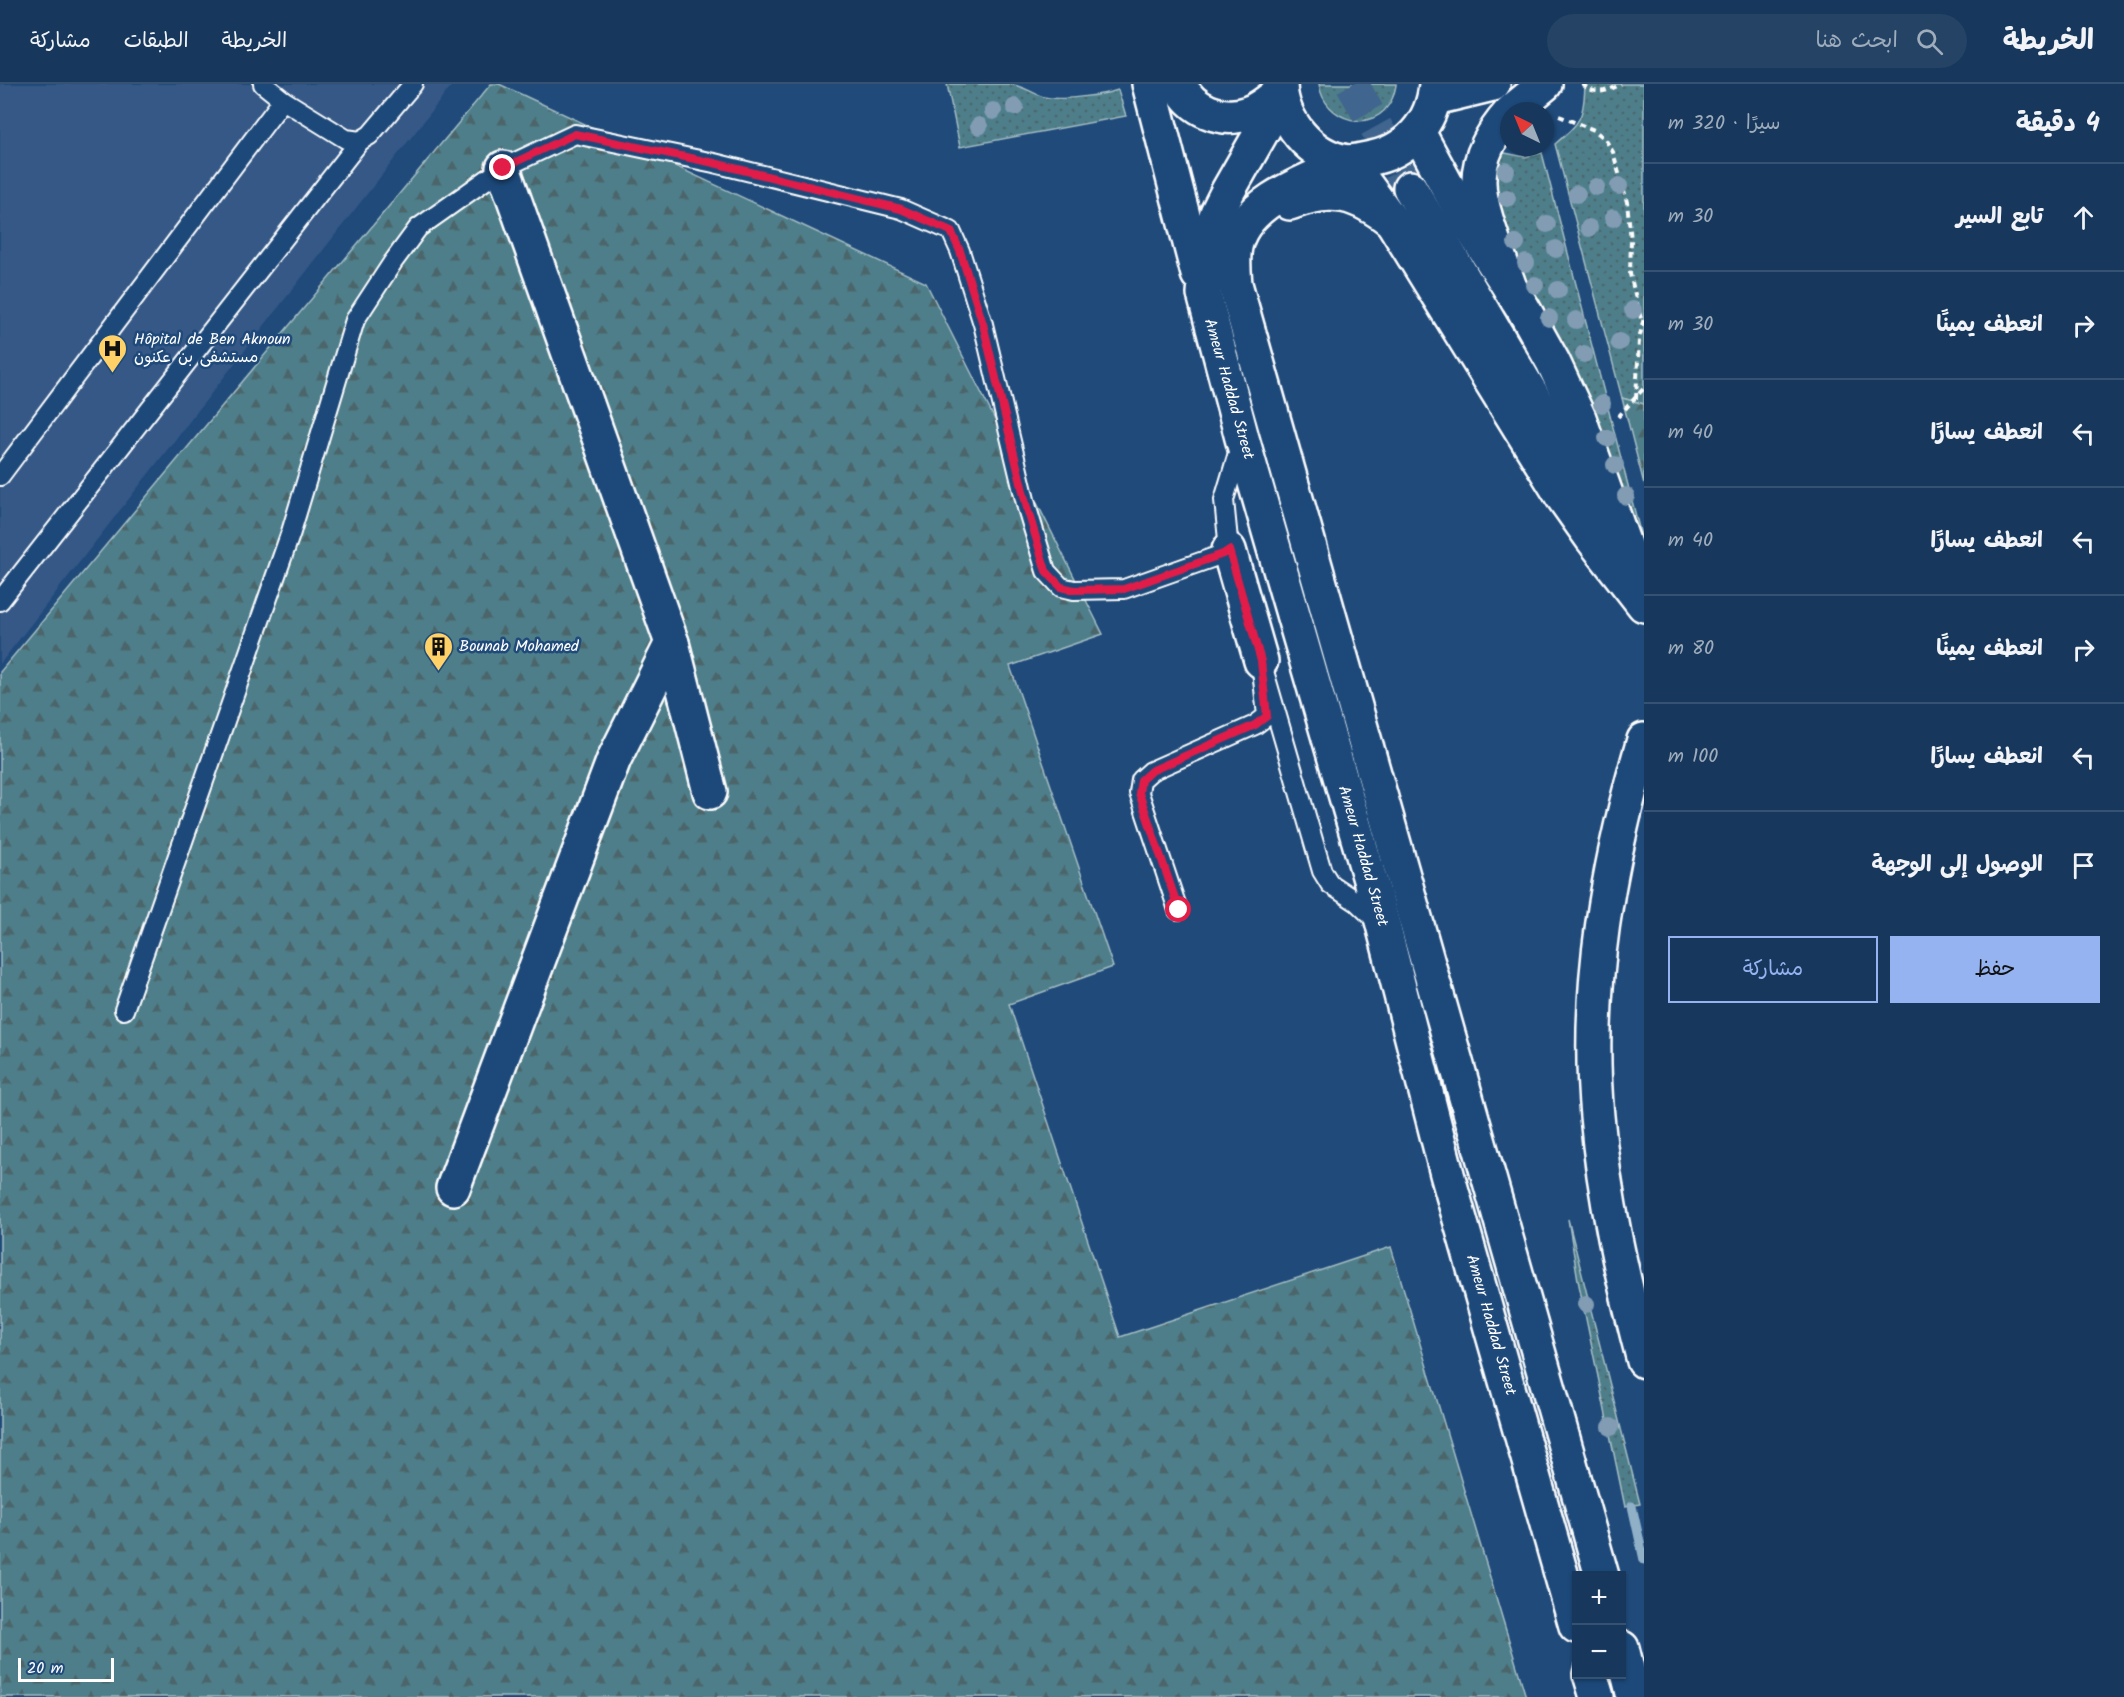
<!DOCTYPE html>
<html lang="ar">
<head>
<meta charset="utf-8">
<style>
  :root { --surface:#17385c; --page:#244365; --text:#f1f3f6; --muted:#9eacbb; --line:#365272; --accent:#95b2f1 }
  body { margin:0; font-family:Kalam,"Playpen Sans Arabic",sans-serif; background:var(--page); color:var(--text); direction:rtl }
  .controls { position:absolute; right:18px; bottom:18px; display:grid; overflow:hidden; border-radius:0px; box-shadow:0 2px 4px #0004 }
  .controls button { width:54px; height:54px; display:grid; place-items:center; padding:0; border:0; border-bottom:2px solid var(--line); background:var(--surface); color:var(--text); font:30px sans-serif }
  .compass { position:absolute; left:1500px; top:18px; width:54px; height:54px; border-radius:50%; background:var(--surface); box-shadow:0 2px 4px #0004; rotate:317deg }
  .scale { position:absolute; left:18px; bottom:15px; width:96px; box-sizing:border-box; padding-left:6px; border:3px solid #fff; border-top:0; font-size:16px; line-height:21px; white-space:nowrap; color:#fff; -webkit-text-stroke:4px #1f4a7a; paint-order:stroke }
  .stop { position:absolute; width:18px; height:18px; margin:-14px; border:4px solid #e11d48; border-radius:50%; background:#fff }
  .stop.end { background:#e11d48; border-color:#fff; box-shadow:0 2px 6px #0008 }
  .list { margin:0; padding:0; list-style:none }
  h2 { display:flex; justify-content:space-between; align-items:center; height:78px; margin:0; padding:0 24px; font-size:26px }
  h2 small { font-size:20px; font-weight:400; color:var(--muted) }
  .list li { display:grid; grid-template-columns:39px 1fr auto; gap:18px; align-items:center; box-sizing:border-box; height:108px; padding:0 24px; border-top:2px solid var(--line) }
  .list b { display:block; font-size:22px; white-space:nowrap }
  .list em { font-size:20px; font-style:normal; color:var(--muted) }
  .actions { display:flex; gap:12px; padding:18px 24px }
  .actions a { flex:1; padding:14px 0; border:2px solid var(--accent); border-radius:0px; text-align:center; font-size:21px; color:var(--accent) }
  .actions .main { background:var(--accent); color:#111 }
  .icon { flex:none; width:33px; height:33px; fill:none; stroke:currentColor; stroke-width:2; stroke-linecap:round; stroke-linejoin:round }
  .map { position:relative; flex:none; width:1644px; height:1613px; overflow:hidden; direction:ltr }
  header { display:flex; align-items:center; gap:36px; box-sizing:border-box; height:84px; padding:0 30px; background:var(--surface); border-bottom:2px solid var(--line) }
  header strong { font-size:28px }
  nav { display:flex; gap:33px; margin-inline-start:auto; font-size:21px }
  .search { width:420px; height:54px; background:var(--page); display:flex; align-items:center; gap:15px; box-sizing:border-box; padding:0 21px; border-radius:33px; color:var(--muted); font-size:22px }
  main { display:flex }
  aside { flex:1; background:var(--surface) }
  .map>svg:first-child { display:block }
  .built { fill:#345887 }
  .grass { fill:url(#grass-dots); stroke:#a6bec4; stroke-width:1.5 }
  .forest { fill:url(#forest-firs); stroke:#a6bec4; stroke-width:1.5 }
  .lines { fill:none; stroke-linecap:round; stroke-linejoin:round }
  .stream { stroke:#90b0c8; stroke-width:9 }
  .secondary-tunnel { stroke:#41658e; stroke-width:33; stroke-dasharray:33 16; stroke-linecap:butt }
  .service-casing { stroke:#fff; stroke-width:22 }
  .minor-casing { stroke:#fff; stroke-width:38 }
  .secondary-casing { stroke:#fff; stroke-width:38 }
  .primary-casing { stroke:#fff; stroke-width:38 }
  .trunk-casing { stroke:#fff; stroke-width:38 }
  .motorway-casing { stroke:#fff; stroke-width:38 }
  .path { stroke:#fff; stroke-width:4; stroke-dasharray:6 4.5; stroke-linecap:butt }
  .service { stroke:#1f4a7a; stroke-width:18 }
  .minor { stroke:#1f4a7a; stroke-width:33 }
  .secondary { stroke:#1f4a7a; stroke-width:33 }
  .primary { stroke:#1f4a7a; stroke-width:33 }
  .trunk { stroke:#1f4a7a; stroke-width:33 }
  .motorway { stroke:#1f4a7a; stroke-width:33 }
  .tree { fill:#819cb3 }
  .route { stroke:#e11d48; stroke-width:8 }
  .labels { text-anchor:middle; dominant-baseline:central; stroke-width:5; stroke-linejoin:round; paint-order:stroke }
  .poi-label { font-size:16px; fill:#fff; stroke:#1f4a7a; text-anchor:start }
  .street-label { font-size:16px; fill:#fff; stroke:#1f4a7a }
</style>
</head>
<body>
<header>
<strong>الخريطة</strong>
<div class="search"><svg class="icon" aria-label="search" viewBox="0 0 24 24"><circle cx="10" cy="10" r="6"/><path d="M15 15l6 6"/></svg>ابحث هنا</div>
<nav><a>الخريطة</a><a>الطبقات</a><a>مشاركة</a></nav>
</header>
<main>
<aside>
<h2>4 دقيقة<small>سيرًا · 320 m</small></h2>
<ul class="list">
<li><svg class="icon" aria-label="ahead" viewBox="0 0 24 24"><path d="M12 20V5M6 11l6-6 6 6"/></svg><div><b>تابع السير</b></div><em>30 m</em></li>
<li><svg class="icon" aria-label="right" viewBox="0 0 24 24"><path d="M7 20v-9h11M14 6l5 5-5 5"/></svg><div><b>انعطف يمينًا</b></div><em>30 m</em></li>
<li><svg class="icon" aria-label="left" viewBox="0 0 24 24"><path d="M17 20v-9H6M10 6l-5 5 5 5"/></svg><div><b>انعطف يسارًا</b></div><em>40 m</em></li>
<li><svg class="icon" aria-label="left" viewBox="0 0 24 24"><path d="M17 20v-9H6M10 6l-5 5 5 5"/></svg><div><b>انعطف يسارًا</b></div><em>40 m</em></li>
<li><svg class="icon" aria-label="right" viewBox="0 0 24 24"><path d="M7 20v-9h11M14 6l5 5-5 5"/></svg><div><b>انعطف يمينًا</b></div><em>80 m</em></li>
<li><svg class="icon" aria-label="left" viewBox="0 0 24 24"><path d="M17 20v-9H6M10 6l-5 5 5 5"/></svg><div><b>انعطف يسارًا</b></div><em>100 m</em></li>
<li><svg class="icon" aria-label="arrive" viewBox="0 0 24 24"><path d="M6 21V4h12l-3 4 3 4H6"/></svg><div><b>الوصول إلى الوجهة</b></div></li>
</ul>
<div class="actions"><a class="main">حفظ</a><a>مشاركة</a></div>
</aside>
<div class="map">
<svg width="1644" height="1613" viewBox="0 0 1644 1613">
  <defs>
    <pattern id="grass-dots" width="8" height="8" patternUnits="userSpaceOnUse" patternTransform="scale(1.5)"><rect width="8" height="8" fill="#4d7e8a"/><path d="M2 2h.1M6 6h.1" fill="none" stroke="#4c656b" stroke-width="1.8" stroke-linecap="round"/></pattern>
    <pattern id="forest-firs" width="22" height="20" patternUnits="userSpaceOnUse" patternTransform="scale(1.5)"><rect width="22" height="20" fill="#4d7e8a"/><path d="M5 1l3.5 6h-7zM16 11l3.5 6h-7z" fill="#4c656b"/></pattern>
  </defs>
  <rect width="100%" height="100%" fill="#1f4a7a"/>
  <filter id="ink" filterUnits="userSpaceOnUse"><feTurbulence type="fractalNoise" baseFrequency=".0167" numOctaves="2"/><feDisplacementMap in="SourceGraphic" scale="12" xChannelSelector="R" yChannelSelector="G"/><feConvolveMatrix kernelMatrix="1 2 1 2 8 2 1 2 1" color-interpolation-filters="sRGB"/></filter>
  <g filter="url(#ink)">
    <polygon class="built" points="0,0 453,0 0,580"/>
    <g class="grass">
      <path d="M947,0C967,0 988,0 1009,0C1021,1 1032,9 1044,13C1058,17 1104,11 1118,6L1126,32L960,63Z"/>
      <path d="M1319,0H1396V1C1395,6 1394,11 1392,15C1375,52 1324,38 1319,0Z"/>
      <path d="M1585,0H1644V320L1622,314L1555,60C1581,38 1584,34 1585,0Z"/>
      <polygon points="1505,69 1525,73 1542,69 1644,463 1644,480 1510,167 1489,104 1500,71"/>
      <polygon points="1568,1135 1640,1420 1625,1423 1578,1196"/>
    </g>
    <g class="forest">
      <polygon points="491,0 499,0 926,199 1103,550 1010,582 1113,883 1009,920 1120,1253 1391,1163 1526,1613 0,1613 0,588"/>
      <polygon points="1622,314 1644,320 1644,400 1625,326"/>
    </g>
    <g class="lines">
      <polyline class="stream" points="1632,1422 1644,1476"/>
      <polyline class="secondary-tunnel" points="1352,0 1410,104"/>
      <defs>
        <g id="service">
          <polyline points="263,0 283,16 346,55 360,57 370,51 413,0"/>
          <polyline points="0,392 283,16"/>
          <polyline points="0,517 360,57"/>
          <polyline points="1178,826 1139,709 1141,696 1151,687 1255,641 1267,632 1261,577 1322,787 1330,800 1357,818 1377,837"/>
          <polyline points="124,926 291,448 355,236 393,178 418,144 503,84 575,50 714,79 901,125 951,147 960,167 983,240 1027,424 1046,487 1061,503 1074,506 1124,505 1223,470 1229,466 1224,416 1241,359"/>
        </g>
        <g id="minor">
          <polyline points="503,84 672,559 710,708"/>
          <polyline points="1229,466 1261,577"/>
          <polyline points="453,1104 614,675 672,559"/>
        </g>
        <g id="secondary">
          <polyline points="1418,48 1464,133 1523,224 1553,278 1579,334 1638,500"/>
          <polyline points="1349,78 1392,137 1562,412 1591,453 1644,521"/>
          <polyline points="1410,104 1532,311 1592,423"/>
        </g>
        <path id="primary" d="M1280,0C1281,36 1310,73 1348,78C1354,78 1361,76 1367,75C1406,69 1433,40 1436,0"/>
        <g id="trunk">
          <polyline points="1149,0 1198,190"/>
          <path d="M1179,0C1191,25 1221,39 1248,29C1260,25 1270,16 1280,8"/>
          <polyline points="1281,14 1228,107 1217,129 1209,152 1204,210 1242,354 1382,837 1447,1090 1576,1542"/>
          <path d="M1349,78C1311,96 1248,115 1236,159C1232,172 1234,187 1235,200L1602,1492"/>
          <path d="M1290,119C1332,102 1358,110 1392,137"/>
          <polyline points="1622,1564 1634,1613"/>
          <polyline points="1590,1590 1597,1613"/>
        </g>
        <g id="motorway">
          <polyline points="1435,14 1493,0"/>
          <polyline points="1512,27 1545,0"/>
          <path d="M1509,30C1493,48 1479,72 1479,96C1478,123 1502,179 1511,207"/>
          <path d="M1644,656C1608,778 1585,904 1597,1032C1604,1114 1623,1197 1644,1277"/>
        </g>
      </defs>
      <use href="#service" class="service-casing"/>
      <use href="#minor" class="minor-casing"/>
      <use href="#secondary" class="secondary-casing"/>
      <use href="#primary" class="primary-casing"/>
      <use href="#trunk" class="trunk-casing"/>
      <use href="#motorway" class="motorway-casing"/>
      <g class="path">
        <path d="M1582,0C1596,12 1606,8 1621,0"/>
        <polyline points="1559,32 1594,46 1605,55 1613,68 1627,118 1631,156 1630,190 1642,239"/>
        <polyline points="1636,315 1639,256 1644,233"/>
        <polyline points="1618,333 1644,304"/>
      </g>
      <use href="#service" class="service"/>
      <use href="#minor" class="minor"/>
      <use href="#secondary" class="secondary"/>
      <use href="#primary" class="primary"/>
      <use href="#trunk" class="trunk"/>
      <use href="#motorway" class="motorway"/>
    </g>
    <g class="tree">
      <circle cx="1015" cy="23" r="9"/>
      <circle cx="993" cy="27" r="9"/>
      <circle cx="979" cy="42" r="9"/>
      <circle cx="1506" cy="87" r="9"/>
      <circle cx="1619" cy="102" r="9"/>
      <circle cx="1596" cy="103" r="9"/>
      <circle cx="1577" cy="110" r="9"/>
      <circle cx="1507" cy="114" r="9"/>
      <circle cx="1613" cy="134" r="9"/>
      <circle cx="1547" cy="140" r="9"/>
      <circle cx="1589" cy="144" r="9"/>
      <circle cx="1516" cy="159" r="9"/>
      <circle cx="1556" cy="165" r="9"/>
      <circle cx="1526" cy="179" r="9"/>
      <circle cx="1535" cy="201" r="9"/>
      <circle cx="1558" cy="206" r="9"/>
      <circle cx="1633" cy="226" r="9"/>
      <circle cx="1549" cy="234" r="9"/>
      <circle cx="1576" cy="236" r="9"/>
      <circle cx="1619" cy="258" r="9"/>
      <circle cx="1584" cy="270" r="9"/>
      <circle cx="1602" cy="320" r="9"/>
      <circle cx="1607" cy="354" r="9"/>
      <circle cx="1615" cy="381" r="9"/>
      <circle cx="1626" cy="412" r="9"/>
      <circle cx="1586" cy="1220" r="9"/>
      <circle cx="1611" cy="1343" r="9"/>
    </g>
  </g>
  <g class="lines" filter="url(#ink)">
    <polyline class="route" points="503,84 575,50 714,79 901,125 951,147 960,167 983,240 1027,424 1046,487 1061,503 1074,506 1124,505 1223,470 1229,466 1261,577 1267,632 1255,641 1151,687 1141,696 1139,709 1179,826"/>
  </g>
  <defs>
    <symbol id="hospital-pin" viewBox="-11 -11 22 30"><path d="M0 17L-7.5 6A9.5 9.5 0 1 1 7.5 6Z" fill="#ffd166" stroke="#1f4a7a"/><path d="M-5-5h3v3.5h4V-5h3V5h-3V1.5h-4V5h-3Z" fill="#111"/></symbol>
    <symbol id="building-pin" viewBox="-11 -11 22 30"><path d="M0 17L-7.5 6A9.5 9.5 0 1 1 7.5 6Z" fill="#ffd166" stroke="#1f4a7a"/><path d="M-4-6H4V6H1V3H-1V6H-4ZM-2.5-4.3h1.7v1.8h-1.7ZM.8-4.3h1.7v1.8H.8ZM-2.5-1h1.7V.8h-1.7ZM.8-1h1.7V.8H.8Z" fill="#111"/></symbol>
  </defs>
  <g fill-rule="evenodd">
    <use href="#hospital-pin" x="96" y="248" width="33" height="45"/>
    <use href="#building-pin" x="422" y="546" width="33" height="45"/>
  </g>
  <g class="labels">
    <g class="poi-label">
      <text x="134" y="255">Hôpital de Ben Aknoun<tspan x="134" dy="18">مستشفى بن عكنون</tspan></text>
      <text x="459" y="562">Bounab Mohamed</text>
    </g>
    <g class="street-label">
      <text transform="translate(1229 305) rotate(74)">Ameur Haddad Street</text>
      <text transform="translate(1363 772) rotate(74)">Ameur Haddad Street</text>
      <text transform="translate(1491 1241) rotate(74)">Ameur Haddad Street</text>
    </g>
  </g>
</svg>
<div class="controls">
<button>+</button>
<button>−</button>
</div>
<svg class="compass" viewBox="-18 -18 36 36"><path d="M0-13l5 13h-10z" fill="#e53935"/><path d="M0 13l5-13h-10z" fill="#9eacbb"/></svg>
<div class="scale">20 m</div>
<div class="stop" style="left:1179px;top:826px"></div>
<div class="stop end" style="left:503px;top:84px"></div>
</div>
</main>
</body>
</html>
